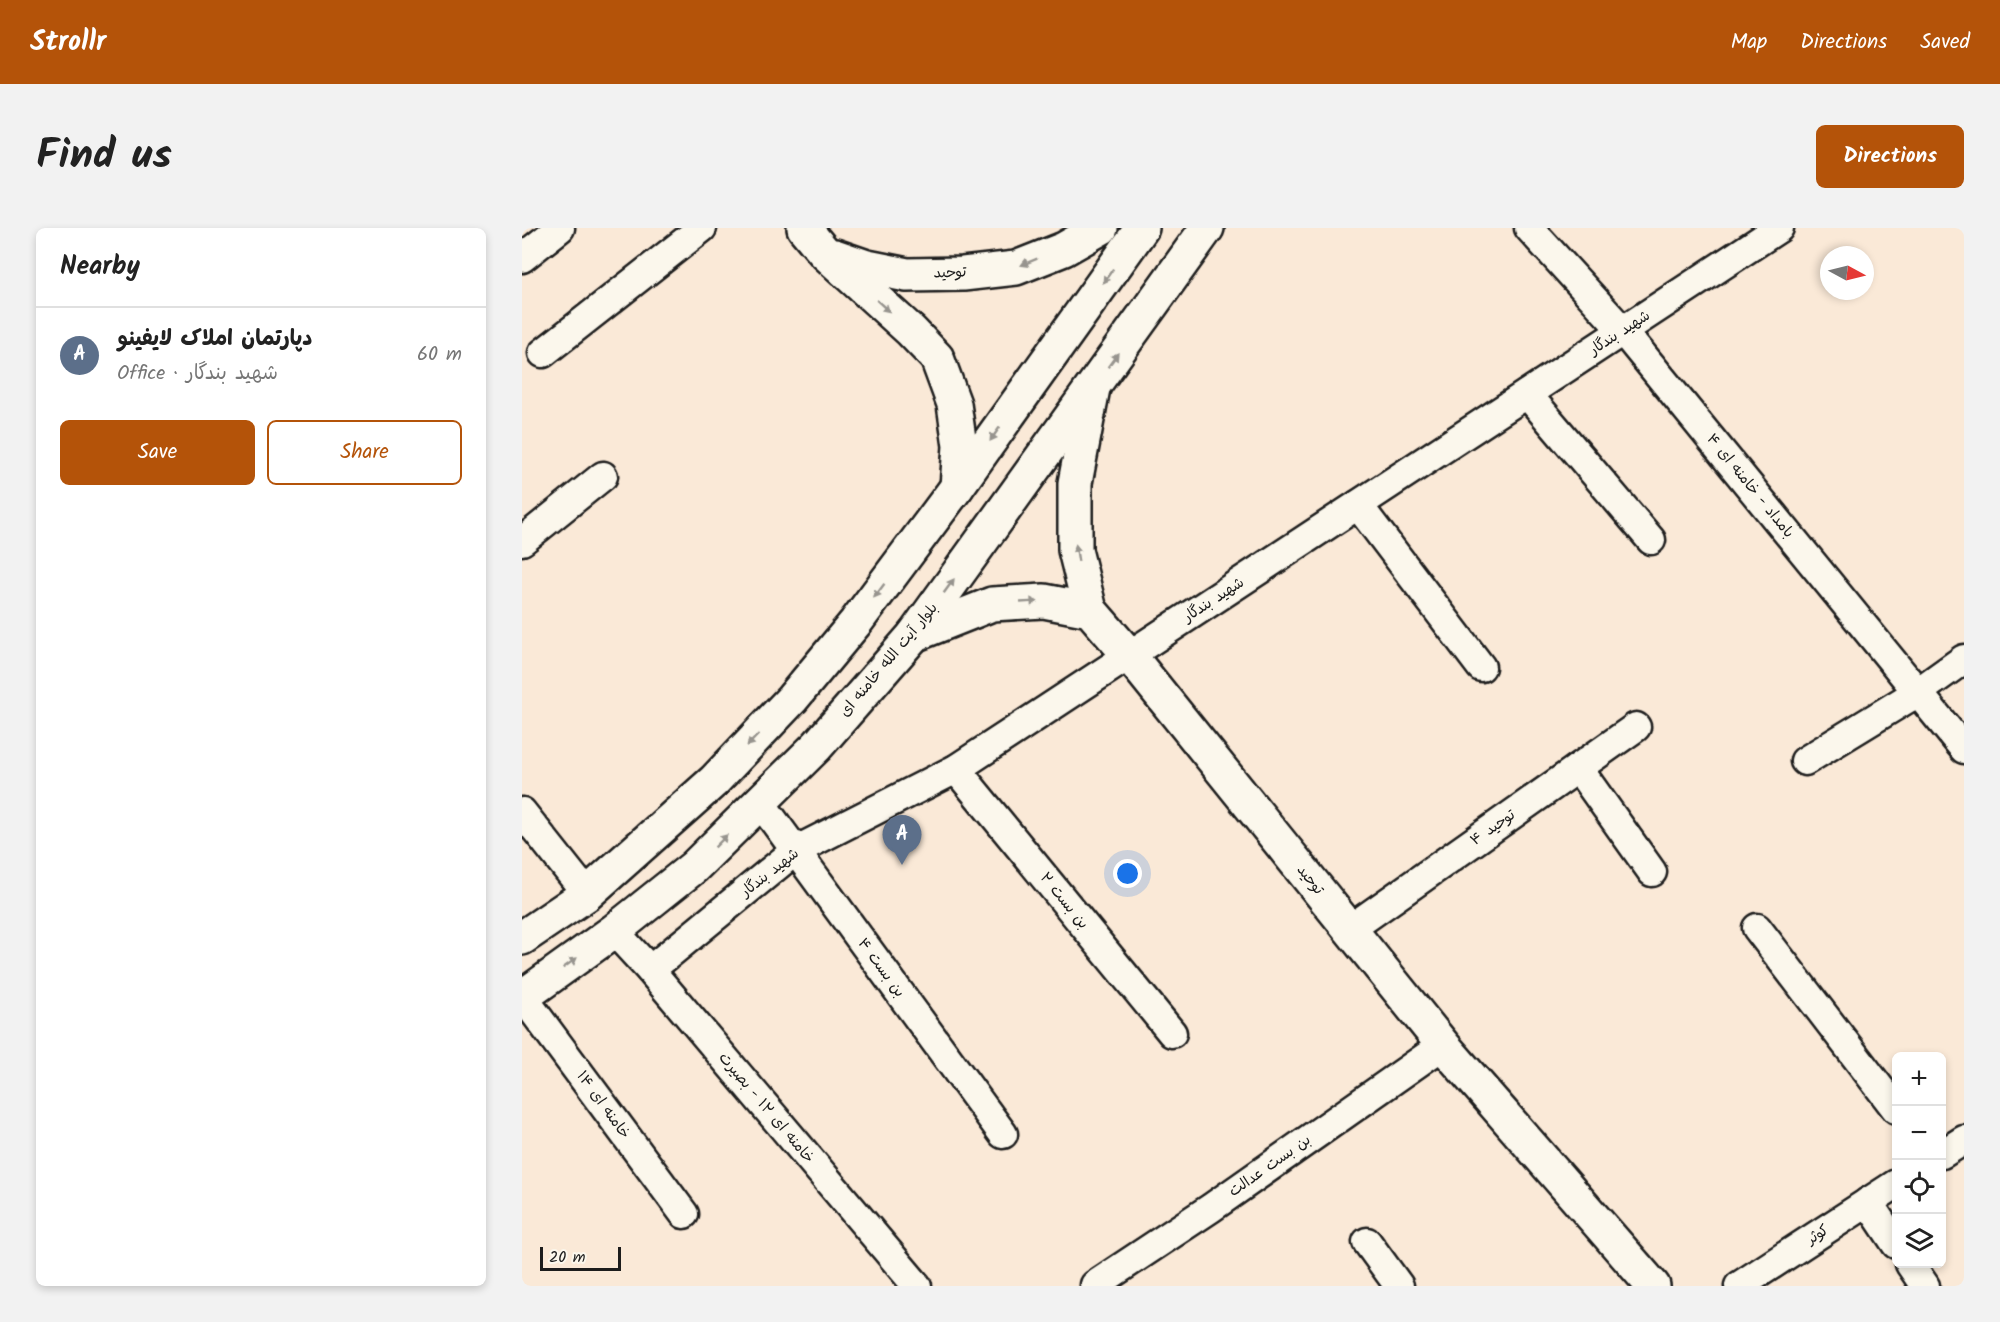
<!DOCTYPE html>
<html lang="en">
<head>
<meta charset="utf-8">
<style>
  :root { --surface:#fff; --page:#f2f2f2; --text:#222; --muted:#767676; --line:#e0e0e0; --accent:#b45309 }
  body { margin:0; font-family:Kalam,"Playpen Sans Arabic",sans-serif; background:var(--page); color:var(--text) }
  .controls { position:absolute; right:18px; bottom:18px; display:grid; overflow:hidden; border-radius:9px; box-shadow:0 3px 9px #0003 }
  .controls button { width:54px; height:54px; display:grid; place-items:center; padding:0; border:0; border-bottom:2px solid var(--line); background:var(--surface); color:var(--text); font:30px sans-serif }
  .compass { position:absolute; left:1298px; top:18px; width:54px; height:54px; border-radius:50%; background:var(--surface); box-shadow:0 3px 9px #0003; rotate:97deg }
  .scale { position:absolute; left:18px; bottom:15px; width:81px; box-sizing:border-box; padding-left:6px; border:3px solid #1c1c1c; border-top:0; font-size:16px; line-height:21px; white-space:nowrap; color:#1c1c1c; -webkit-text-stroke:4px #fbf7ec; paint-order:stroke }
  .you { position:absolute; left:606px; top:646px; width:21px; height:21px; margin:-15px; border:4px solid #fff; border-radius:50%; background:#1a73e8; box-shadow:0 0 0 9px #1a73e833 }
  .badge { display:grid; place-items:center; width:39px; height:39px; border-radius:50%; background:var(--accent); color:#fff; font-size:20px; font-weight:700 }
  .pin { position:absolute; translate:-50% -50px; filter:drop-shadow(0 2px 3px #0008) }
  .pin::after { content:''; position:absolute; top:32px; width:21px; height:18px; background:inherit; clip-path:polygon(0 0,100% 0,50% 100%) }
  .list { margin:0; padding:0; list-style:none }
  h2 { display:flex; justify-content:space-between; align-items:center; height:78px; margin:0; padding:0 24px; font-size:26px }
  h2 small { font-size:20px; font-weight:400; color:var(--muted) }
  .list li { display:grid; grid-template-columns:39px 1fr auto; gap:18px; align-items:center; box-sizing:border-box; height:96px; padding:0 24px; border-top:2px solid var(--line) }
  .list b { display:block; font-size:22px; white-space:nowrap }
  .list p { margin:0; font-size:20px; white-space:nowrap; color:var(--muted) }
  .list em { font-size:20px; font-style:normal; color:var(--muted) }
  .actions { display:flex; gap:12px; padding:18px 24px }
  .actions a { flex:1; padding:14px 0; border:2px solid var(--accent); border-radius:9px; text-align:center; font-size:21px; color:var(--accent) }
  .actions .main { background:var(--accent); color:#fff }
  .icon { flex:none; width:33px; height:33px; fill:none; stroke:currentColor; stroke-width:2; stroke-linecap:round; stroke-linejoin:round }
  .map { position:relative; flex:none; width:1442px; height:1058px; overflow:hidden; border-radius:9px }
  header { display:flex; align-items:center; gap:36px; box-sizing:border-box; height:84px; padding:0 30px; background:var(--accent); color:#fff }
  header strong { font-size:28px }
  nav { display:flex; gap:33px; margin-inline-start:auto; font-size:21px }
  .intro { display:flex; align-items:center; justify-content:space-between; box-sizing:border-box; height:144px; padding:0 36px }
  h1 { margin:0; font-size:42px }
  .button { padding:15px 27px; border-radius:9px; background:var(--accent); color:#fff; font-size:21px; font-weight:700 }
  main { display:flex; gap:36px; padding:0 36px }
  aside { flex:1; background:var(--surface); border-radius:9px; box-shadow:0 3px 9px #0003 }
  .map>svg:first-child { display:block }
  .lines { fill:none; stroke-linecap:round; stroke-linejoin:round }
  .street-casing { stroke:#1c1c1c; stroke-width:33 }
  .secondary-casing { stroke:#1c1c1c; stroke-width:38 }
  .primary-casing { stroke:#1c1c1c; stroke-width:38 }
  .street { stroke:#fbf7ec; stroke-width:28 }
  .secondary { stroke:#fbf7ec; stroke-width:33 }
  .primary { stroke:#fbf7ec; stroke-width:33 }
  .oneway { fill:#97948e }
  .labels { text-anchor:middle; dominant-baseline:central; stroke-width:4.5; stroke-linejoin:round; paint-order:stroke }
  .street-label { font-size:15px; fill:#1c1c1c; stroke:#fbf7ec }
</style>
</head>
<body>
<header>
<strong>Strollr</strong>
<nav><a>Map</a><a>Directions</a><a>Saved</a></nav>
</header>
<div class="intro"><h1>Find us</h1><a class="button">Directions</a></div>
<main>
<aside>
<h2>Nearby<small></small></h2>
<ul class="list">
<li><span class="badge" style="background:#5c6f8a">A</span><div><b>دپارتمان املاک لایفینو</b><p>Office · شهید بندگار</p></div><em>60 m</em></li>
</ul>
<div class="actions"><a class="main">Save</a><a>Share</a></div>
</aside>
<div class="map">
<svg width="1442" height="1058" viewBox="0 0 1442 1058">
  <rect width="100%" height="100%" fill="#fae9d7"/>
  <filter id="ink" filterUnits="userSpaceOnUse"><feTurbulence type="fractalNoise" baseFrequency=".0167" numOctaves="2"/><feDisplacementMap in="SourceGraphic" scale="12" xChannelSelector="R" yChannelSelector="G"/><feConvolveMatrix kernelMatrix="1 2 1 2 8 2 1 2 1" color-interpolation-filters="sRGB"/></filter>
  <g filter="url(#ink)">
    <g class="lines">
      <defs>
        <g id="street">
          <polyline points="1007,0 1101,103 1442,521"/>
          <polyline points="0,30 38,0"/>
          <polyline points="21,125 180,0"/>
          <polyline points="1005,166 1129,312"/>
          <polyline points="836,277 959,439"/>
          <polyline points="0,313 81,248"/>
          <polyline points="1283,533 1396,464 1442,431"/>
          <polyline points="1056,540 1130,644"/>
          <polyline points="434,541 650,805"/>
          <polyline points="238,574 481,906"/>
          <polyline points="0,584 65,666"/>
          <polyline points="1235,700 1374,881"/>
          <polyline points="828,701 1114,499"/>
          <polyline points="92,703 128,742 395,1058"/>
          <polyline points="128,742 273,623 434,541 1257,0"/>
          <polyline points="1,769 162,986"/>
          <polyline points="1420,926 1442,912"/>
          <polyline points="1346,974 1374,1016"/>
          <polyline points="845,1014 877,1058"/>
          <polyline points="1388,1036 1403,1058"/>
          <polyline points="573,1057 689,980 921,817"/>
          <polyline points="1217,1058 1374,956"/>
        </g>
        <g id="secondary">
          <polyline points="282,0 302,24 389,103 415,130 432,176 438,218 435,259"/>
          <polyline points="313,28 345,39 385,47 441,46 494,40 542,21 579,0"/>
          <polyline points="568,382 553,322 553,255 571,160"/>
          <polyline points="392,407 470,376 522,373 568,382 607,427 921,817 1131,1058"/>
        </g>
        <g id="primary">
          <polyline points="0,710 65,666 192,553 270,471 334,394 435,259 620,0"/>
          <polyline points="0,769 92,703 172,639 295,518 392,407 685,0"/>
        </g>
      </defs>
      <use href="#street" class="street-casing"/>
      <use href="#secondary" class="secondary-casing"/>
      <use href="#primary" class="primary-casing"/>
      <use href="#street" class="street"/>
      <use href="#secondary" class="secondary"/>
      <use href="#primary" class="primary"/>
    </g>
    <defs><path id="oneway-solid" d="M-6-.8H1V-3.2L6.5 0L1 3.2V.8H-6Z" transform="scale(1.5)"/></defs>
    <g class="oneway">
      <use href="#oneway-solid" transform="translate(507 34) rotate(158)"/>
      <use href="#oneway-solid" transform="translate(586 48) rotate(125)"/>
      <use href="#oneway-solid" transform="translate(361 78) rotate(42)"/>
      <use href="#oneway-solid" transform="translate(591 132) rotate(-54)"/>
      <use href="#oneway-solid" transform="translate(473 206) rotate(125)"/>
      <use href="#oneway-solid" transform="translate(555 325) rotate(-99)"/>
      <use href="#oneway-solid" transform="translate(427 358) rotate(-54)"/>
      <use href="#oneway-solid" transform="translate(357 363) rotate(127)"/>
      <use href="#oneway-solid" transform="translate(507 374) rotate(-3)"/>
      <use href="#oneway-solid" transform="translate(231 512) rotate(134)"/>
      <use href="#oneway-solid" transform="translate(199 613) rotate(-45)"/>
      <use href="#oneway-solid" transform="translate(48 735) rotate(-36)"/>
    </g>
  </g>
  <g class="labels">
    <g class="street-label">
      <text transform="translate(428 45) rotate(-2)">توحید</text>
      <text transform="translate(1098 105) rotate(-33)">شهید بندگار</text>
      <text transform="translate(1228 258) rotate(51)">بامداد - خامنه ای ۴</text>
      <text transform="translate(692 372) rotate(-33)">شهید بندگار</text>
      <text transform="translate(367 432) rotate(-50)">بلوار آیت الله خامنه ای</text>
      <text transform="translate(971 600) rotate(-35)">توحید ۴</text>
      <text transform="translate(248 645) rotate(-38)">شهید بندگار</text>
      <text transform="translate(788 652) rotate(51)">توحید</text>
      <text transform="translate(542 673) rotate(51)">بن بست ۲</text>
      <text transform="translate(359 740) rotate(54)">بن بست ۴</text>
      <text transform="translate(81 877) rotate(54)">خامنه ای ۱۴</text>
      <text transform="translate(244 880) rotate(50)">خامنه ای ۱۲ - بصیرت</text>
      <text transform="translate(748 938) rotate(-35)">بن بست عدالت</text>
      <text transform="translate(1296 1007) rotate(-33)">کوثر</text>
    </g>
  </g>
</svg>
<div class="controls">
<button>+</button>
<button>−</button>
<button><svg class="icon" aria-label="locate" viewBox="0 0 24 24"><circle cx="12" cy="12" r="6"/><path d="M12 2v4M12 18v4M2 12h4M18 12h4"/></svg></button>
<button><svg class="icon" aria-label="layers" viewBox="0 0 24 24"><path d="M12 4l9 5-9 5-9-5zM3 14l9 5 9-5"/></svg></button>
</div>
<svg class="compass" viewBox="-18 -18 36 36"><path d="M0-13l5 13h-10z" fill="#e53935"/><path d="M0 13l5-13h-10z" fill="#767676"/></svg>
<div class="scale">20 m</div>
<div class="you"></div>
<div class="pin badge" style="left:380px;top:637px;background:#5c6f8a">A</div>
</div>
</main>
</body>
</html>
